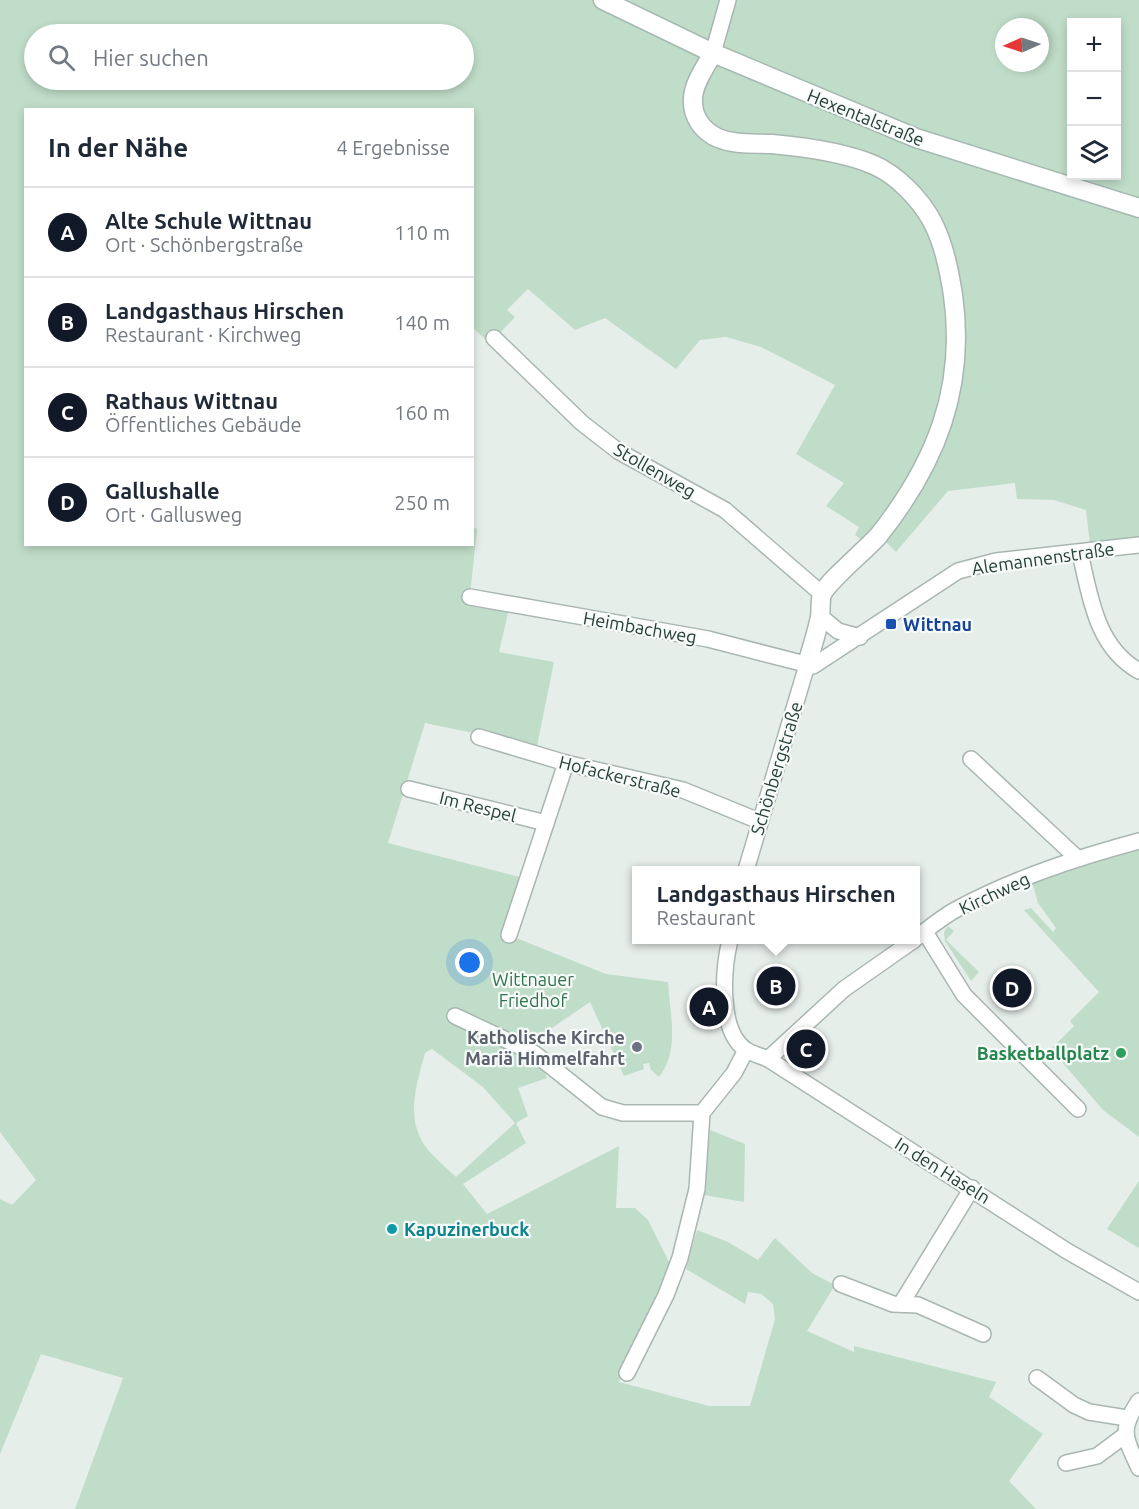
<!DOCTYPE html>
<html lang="de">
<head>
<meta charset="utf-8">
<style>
  :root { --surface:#fff; --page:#f2f2f3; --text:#1f2937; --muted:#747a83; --line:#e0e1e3; --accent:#111827 }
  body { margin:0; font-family:Ubuntu,sans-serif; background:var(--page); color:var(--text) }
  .controls { position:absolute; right:18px; top:18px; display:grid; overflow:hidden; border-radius:0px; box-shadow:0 3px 9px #0003 }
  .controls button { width:54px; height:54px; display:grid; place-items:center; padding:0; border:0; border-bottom:2px solid var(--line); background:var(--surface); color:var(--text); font:30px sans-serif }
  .compass { position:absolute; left:995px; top:18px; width:54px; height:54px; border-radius:50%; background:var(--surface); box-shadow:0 3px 9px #0003; rotate:267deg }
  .you { position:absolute; left:470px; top:963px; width:21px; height:21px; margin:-15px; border:4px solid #fff; border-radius:50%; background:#1a73e8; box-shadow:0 0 0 9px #1a73e833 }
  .badge { display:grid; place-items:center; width:39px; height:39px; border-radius:50%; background:var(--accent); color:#fff; font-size:20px; font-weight:700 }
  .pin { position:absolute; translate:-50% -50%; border:3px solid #fff; box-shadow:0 2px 6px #0006 }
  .popup { position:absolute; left:632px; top:866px; width:288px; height:78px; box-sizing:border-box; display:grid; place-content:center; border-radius:0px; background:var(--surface); filter:drop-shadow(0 2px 4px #0005); font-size:20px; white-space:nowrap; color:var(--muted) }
  .popup b { font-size:22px; color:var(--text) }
  .popup::after { content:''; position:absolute; left:50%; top:100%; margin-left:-12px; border:12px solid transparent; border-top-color:var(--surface) }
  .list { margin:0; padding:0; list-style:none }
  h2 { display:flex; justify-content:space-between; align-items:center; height:78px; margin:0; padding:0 24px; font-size:26px }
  h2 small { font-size:20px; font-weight:400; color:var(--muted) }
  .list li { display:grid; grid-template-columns:39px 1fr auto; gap:18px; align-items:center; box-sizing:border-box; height:90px; padding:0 24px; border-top:2px solid var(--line) }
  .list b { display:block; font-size:22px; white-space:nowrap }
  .list p { margin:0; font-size:20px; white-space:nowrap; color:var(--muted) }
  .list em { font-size:20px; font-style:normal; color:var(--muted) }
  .icon { flex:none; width:33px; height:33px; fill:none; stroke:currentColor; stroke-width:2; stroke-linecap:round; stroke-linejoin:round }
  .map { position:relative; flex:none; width:1139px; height:1509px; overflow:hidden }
  .search { position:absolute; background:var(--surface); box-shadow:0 3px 9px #0003; left:24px; top:24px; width:450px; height:66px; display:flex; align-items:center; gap:15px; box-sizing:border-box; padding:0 21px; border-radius:33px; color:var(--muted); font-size:22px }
  .panel { position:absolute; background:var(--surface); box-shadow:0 3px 9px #0003; left:24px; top:108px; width:450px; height:438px; border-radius:0px }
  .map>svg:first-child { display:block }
  .green { fill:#c0ddc9; fill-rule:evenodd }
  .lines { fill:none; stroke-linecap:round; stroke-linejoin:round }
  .minor-casing { stroke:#a9b6b1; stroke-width:18 }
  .tertiary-casing { stroke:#a9b6b1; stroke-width:21 }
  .secondary-casing { stroke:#a5b9b2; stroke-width:21 }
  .minor { stroke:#fff; stroke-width:15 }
  .tertiary { stroke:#fff; stroke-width:18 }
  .secondary { stroke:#fff; stroke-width:18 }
  .transit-dot { fill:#1a4fb4; stroke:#f6faf8; stroke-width:2 }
  .worship-dot { fill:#6b7280; stroke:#f6faf8; stroke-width:2 }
  .leisure-dot { fill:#2e9e5b; stroke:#f6faf8; stroke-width:2 }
  .culture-dot { fill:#0f9aa8; stroke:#f6faf8; stroke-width:2 }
  .labels { text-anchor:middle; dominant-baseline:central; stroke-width:4.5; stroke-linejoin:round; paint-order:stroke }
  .street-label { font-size:18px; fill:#263f38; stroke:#f6faf8 }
  .transit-label { font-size:18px; font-weight:bold; fill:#164399; stroke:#f6faf8; text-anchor:start }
  .park-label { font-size:18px; fill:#32734d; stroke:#f6faf8 }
  .worship-label { font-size:18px; font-weight:bold; fill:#5b616d; stroke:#f6faf8; text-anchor:end }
  .leisure-label { font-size:18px; font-weight:bold; fill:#27864d; stroke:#f6faf8; text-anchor:end }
  .culture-label { font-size:18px; font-weight:bold; fill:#0d838f; stroke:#f6faf8; text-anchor:start }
</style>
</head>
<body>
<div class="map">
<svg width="1139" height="1509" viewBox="0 0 1139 1509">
  <rect width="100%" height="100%" fill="#e6eeea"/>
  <g class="green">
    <path d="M0,0H1139V538L1090,545L1086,510L1054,500L1017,499L1015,483L948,491L896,552L885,541H863L855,535L859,527L826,506L844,483L796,454L835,385L761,347L726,337L700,340L676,369L605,318L575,330L528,289L507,310L515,317L498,335L487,341L473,328L472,110H26V544H472L473,527L477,529L469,605L509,609L499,652L554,662L537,746L425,723L388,843L524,878L506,934L606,974L668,982C670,1014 680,1051 659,1077L651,1070L649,1063L643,1064L644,1069L624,1076L590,1002L533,1041L547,1078L518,1088L528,1116L516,1123L526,1143L463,1184L487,1214L619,1146L616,1208H635L648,1220L671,1266L634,1341L619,1382L709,1406H750L775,1319L773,1304L761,1294L748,1292L745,1304L686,1269L697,1230L728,1242L758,1260L775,1238L812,1273L835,1285L807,1331L854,1352V1346L996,1382L989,1397L1043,1434L1009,1481L1036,1509H75L123,1378L41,1354L0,1454V1199L12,1205L36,1180L0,1132ZM1072,22H1116V176H1072ZM1004,27H1040V63H1004ZM34,34H464V80H34ZM432,1049L483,1087L515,1123L456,1177C444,1165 425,1151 419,1135C408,1109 418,1079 425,1053Z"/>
    <polygon points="1139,848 1139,1137 1103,1110 1051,1049 1074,1026 1070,1021 1099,992 1024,910 1031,908 1053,932 1056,928 1038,903 1032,882 1091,860"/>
    <polygon points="948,926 954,931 946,940 979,972 971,981 945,941 944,932"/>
    <polygon points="710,1130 745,1144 744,1202 704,1195"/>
    <polygon points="1139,1181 1139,1248 1107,1229"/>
  </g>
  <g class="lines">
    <defs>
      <g id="minor">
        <polyline points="713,53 728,0"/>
        <polyline points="494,338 582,423 618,451 725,510 822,594"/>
        <path d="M1080,553C1090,596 1096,647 1139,671"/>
        <polyline points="470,597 708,639 813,666 958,571 996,561 1139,545"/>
        <polyline points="820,616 838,631 860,637"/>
        <polyline points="479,737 566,763 683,790 759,821"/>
        <polyline points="971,759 1077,858"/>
        <polyline points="409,789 546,823"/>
        <polyline points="746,870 807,665"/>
        <polyline points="925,932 964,995 1078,1109"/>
        <polyline points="509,935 566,763"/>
        <path d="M916,938C929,928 942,917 957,909C1015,878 1076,858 1139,841"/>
        <path d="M730,940C723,969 718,1031 746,1050C753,1054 761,1056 768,1059L1067,1251L1139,1292"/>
        <polyline points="455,1016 534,1053 602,1107 623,1113 702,1113"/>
        <polyline points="768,1059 844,989 914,940"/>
        <polyline points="841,1284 893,1304 918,1305 983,1334"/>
        <polyline points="901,1304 972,1188"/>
        <polyline points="627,1373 666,1295 680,1258 697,1189 702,1113 734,1073 746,1050"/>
        <polyline points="1037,1378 1074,1405 1089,1412 1127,1418"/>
        <path d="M1139,1401C1119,1430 1125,1438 1139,1468"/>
        <polyline points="1066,1463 1097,1456 1124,1436"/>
      </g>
      <path id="tertiary" d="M713,53C706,66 693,84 693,99C692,116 702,131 718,138C735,145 753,143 772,144C805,147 844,152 874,165C897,175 920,199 932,221C944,244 949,270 953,295C966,388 936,463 879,535C866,550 830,579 822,594C820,600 821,610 820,617C817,633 811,649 807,665"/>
      <polyline id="secondary" points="603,0 713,53 916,138 1139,208"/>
    </defs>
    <use href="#minor" class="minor-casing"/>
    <use href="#tertiary" class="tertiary-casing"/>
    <use href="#secondary" class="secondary-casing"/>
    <use href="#minor" class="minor"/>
    <use href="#tertiary" class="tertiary"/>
    <use href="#secondary" class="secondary"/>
  </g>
  <rect class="transit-dot" x="885" y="618" width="12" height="12" rx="3"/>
  <circle class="worship-dot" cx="637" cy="1047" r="6"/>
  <circle class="leisure-dot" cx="1121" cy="1053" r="6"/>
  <circle class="culture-dot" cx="392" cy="1229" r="6"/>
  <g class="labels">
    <g class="street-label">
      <text transform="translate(866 117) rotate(22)">Hexentalstraße</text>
      <text transform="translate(655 470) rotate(30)">Stollenweg</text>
      <text transform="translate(1043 558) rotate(-8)">Alemannenstraße</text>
      <text transform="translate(640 627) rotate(10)">Heimbachweg</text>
      <text transform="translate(776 768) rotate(-73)">Schönbergstraße</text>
      <text transform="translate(620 776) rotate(14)">Hofackerstraße</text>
      <text transform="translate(478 806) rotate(14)">Im Respel</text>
      <text transform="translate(994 893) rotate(-25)">Kirchweg</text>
      <text transform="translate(943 1170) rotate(32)">In den Haseln</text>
    </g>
    <g class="transit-label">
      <text x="903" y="624">Wittnau</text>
    </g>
    <g class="park-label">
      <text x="533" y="979">Wittnauer<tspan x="533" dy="21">Friedhof</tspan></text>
    </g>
    <g class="worship-label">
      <text x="625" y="1037">Katholische Kirche<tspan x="625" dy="21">Mariä Himmelfahrt</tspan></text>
    </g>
    <g class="leisure-label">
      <text x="1109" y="1053">Basketballplatz</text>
    </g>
    <g class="culture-label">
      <text x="404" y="1229">Kapuzinerbuck</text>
    </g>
  </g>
</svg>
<div class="controls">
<button>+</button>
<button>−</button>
<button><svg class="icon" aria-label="layers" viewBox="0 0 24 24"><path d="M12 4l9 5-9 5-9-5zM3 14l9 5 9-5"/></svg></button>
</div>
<svg class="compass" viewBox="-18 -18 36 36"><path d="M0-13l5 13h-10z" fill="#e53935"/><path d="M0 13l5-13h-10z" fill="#747a83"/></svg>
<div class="you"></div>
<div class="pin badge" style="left:709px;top:1007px">A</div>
<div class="pin badge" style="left:776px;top:986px">B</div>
<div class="popup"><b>Landgasthaus Hirschen</b>Restaurant</div>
<div class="pin badge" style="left:806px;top:1049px">C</div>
<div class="pin badge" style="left:1012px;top:988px">D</div>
<div class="search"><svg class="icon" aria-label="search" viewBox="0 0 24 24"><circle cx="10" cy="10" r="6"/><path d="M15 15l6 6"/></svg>Hier suchen</div>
<section class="panel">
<h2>In der Nähe<small>4 Ergebnisse</small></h2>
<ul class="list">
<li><span class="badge">A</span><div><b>Alte Schule Wittnau</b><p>Ort · Schönbergstraße</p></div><em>110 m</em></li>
<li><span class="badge">B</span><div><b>Landgasthaus Hirschen</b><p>Restaurant · Kirchweg</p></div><em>140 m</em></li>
<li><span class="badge">C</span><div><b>Rathaus Wittnau</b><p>Öffentliches Gebäude</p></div><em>160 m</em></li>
<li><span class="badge">D</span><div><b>Gallushalle</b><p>Ort · Gallusweg</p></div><em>250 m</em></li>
</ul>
</section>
</div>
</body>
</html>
